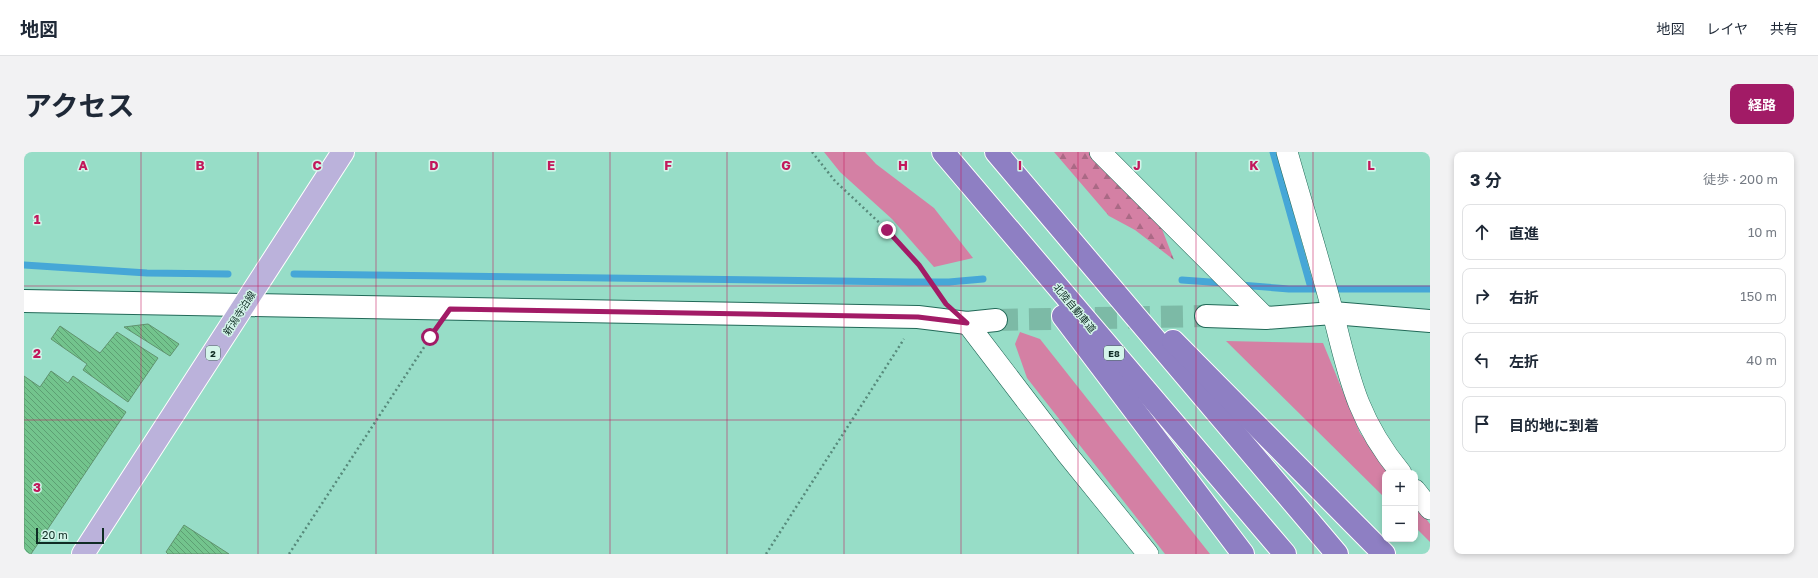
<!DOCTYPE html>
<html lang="ja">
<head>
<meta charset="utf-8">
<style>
  :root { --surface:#fff; --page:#f2f2f3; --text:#1f2937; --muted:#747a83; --line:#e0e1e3; --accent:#a21b66 }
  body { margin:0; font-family:"Golos Text","Noto Sans JP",sans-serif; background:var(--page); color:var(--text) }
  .controls { position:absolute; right:12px; bottom:12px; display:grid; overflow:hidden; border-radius:8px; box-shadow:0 2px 6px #0003 }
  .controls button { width:36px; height:36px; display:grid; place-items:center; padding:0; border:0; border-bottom:1px solid var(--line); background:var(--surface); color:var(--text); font:20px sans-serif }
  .scale { position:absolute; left:12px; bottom:10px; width:68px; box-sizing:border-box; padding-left:4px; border:2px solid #0f2c24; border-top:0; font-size:11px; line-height:14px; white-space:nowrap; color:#0f2c24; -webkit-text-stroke:3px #d4f5ea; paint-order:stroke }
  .stop { position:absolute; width:12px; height:12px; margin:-9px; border:3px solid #a21b66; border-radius:50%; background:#fff }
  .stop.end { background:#a21b66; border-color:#fff; box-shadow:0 1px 4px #0008 }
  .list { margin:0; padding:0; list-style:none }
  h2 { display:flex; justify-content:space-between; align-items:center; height:52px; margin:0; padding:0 16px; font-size:17px }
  h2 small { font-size:13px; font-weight:400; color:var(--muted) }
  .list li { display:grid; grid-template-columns:26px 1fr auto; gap:12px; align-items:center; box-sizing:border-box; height:56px; margin:0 8px 8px; padding:0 8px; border:1px solid var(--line); border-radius:8px }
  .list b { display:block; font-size:15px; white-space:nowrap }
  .list em { font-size:13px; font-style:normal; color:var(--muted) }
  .icon { flex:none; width:22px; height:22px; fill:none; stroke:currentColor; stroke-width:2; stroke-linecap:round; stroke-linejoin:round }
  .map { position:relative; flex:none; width:1406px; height:402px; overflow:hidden; border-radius:8px }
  header { display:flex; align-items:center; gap:24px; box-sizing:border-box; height:56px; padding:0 20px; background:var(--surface); border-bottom:1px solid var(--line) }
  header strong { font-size:19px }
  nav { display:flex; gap:22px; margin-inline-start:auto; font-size:14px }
  .intro { display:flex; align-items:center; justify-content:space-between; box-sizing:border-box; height:96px; padding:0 24px }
  h1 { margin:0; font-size:28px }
  .button { padding:10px 18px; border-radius:8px; background:var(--accent); color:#fff; font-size:14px; font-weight:700 }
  main { display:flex; gap:24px; padding:0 24px }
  aside { flex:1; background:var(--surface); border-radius:8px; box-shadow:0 2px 6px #0003 }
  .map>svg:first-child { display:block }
  .grass { fill:#d480a4 }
  .forest { fill:url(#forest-firs) }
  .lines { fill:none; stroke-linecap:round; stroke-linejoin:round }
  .stream { stroke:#46a7d7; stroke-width:7 }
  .building { fill:url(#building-back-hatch); stroke:#60936f }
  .tertiary-tunnel { stroke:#7cbaa6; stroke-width:22; stroke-dasharray:22 11; stroke-linecap:butt }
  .minor-casing { stroke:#226958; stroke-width:22 }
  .tertiary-casing { stroke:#226958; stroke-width:24 }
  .primary-casing { stroke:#fff; stroke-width:24 }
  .motorway-casing { stroke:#fff; stroke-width:24 }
  .path { stroke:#578a7b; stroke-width:2.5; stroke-dasharray:2 3; stroke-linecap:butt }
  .minor { stroke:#fff; stroke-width:21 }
  .tertiary { stroke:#fff; stroke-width:22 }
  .primary { stroke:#bbb2db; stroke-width:22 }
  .motorway { stroke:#8e7fc3; stroke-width:22 }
  .route { stroke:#a21b66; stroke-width:5 }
  .grid { fill:none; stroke:#c2185b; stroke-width:1; stroke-opacity:0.55 }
  .labels { text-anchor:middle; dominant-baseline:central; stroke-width:3; stroke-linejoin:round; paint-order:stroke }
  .shield { fill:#d4f5ea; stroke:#4a685f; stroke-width:1 }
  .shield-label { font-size:9px; font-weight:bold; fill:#0f2c24 }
  .street-label { font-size:10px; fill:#0f2c24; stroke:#d4f5ea }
  .grid-label { font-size:13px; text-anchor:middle; font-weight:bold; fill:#c2185b; stroke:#d4f5ea; stroke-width:3; stroke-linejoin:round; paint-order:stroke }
</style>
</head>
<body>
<header>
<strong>地図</strong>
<nav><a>地図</a><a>レイヤ</a><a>共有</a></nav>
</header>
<div class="intro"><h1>アクセス</h1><a class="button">経路</a></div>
<main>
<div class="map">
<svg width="1406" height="402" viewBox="0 0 1406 402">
  <defs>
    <pattern id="forest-firs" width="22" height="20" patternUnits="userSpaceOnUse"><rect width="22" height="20" fill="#d480a4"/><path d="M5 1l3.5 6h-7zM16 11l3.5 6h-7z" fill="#aa6985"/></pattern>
    <pattern id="building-back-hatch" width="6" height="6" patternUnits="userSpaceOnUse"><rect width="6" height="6" fill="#73c48d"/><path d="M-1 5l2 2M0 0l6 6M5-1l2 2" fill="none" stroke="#5d9f73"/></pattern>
  </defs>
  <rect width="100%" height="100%" fill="#97ddc7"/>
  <g class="grass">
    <polygon points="800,0 841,0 852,12 910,56 949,106 910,115 868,67 816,20"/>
    <polygon points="996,180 1016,187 1186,402 1141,402 1003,226 991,192"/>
    <polygon points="1202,189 1299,191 1336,281 1367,321 1361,321 1361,346"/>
    <polygon points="1391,352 1406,372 1406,390 1391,375"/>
  </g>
  <polygon class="forest" points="1030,0 1065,0 1078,15 1136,72 1150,108 1111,78 1085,64"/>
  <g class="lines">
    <g class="stream">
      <polyline points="1249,0 1287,136"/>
      <polyline points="0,113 123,121 204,122"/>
      <polyline points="270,122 885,130 925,130 959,127"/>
      <polyline points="1158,128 1200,131"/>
      <polyline points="1216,133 1265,137 1406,137"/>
    </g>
  </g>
  <g class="building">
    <polygon points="124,172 155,192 146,204 100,175"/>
    <polygon points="36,174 76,201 93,180 134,206 104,250 59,218 63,212 27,187"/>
    <polygon points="27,219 44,231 49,224 102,260 7,402 0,402 0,224 16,235"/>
    <polygon points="160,373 205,402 144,402 142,400"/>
  </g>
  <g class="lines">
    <polyline class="tertiary-tunnel" points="972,168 1182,164"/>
    <defs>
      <g id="minor">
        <polyline points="1076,0 1242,166"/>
        <path d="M1263,0C1278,53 1295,107 1309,161C1325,225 1333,268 1377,321"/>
        <polyline points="943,171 1043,302 1124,402"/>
        <polyline points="1391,338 1406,357"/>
      </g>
      <g id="tertiary">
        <polyline points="0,149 894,165 943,171 972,168"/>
        <polyline points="1182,164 1242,166 1309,161 1406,169"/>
      </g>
      <polyline id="primary" points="59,402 319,0"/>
      <g id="motorway">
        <polyline points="919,0 1261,402"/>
        <polyline points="972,0 1313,402"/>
        <polyline points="1039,164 1219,402"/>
        <polyline points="1149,189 1360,402"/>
      </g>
    </defs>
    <use href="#minor" class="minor-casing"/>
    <use href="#tertiary" class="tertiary-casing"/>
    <use href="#primary" class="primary-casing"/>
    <use href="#motorway" class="motorway-casing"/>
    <g class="path">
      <polyline points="788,0 811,29 863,78 895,113 917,146"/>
      <polyline points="265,402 410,180"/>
      <polyline points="742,402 880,187"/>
    </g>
    <use href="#minor" class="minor"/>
    <use href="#tertiary" class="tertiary"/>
    <use href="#primary" class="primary"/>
    <use href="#motorway" class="motorway"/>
  </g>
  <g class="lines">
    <polyline class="route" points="406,185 426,157 894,165 943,171 922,152 895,113 863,78"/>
  </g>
  <path class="grid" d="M117,0V402M234,0V402M352,0V402M469,0V402M586,0V402M703,0V402M820,0V402M937,0V402M1054,0V402M1172,0V402M1289,0V402M0,134H1406M0,268H1406"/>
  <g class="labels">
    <g class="shield">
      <rect x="182" y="194" width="14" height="14" rx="3"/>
      <rect x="1080" y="194" width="20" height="14" rx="3"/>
    </g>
    <g class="shield-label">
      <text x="189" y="201">2</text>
      <text x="1090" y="201">E8</text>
    </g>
    <g class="street-label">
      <text transform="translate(1051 156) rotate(50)">北陸自動車道</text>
      <text transform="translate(215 161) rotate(-57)">新潟寺泊線</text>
    </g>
  </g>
  <g class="grid-label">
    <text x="59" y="18">A</text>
    <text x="176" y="18">B</text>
    <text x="293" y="18">C</text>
    <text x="410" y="18">D</text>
    <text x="527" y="18">E</text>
    <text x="644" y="18">F</text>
    <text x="762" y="18">G</text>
    <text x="879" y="18">H</text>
    <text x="996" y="18">I</text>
    <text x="1113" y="18">J</text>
    <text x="1230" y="18">K</text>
    <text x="1347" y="18">L</text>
    <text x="13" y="72">1</text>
    <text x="13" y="206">2</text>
    <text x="13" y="340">3</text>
  </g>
</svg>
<div class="controls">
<button>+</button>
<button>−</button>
</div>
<div class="scale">20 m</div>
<div class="stop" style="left:406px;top:185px"></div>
<div class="stop end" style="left:863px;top:78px"></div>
</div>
<aside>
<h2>3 分<small>徒歩 · 200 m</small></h2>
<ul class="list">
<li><svg class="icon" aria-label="ahead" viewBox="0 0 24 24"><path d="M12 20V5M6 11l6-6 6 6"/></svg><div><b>直進</b></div><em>10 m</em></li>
<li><svg class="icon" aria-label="right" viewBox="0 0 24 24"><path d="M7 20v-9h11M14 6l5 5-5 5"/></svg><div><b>右折</b></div><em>150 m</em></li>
<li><svg class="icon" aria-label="left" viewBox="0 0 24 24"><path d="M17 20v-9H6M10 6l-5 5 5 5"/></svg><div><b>左折</b></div><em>40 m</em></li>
<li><svg class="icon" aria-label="arrive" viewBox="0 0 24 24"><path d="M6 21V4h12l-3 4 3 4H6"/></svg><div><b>目的地に到着</b></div></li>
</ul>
</aside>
</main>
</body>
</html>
